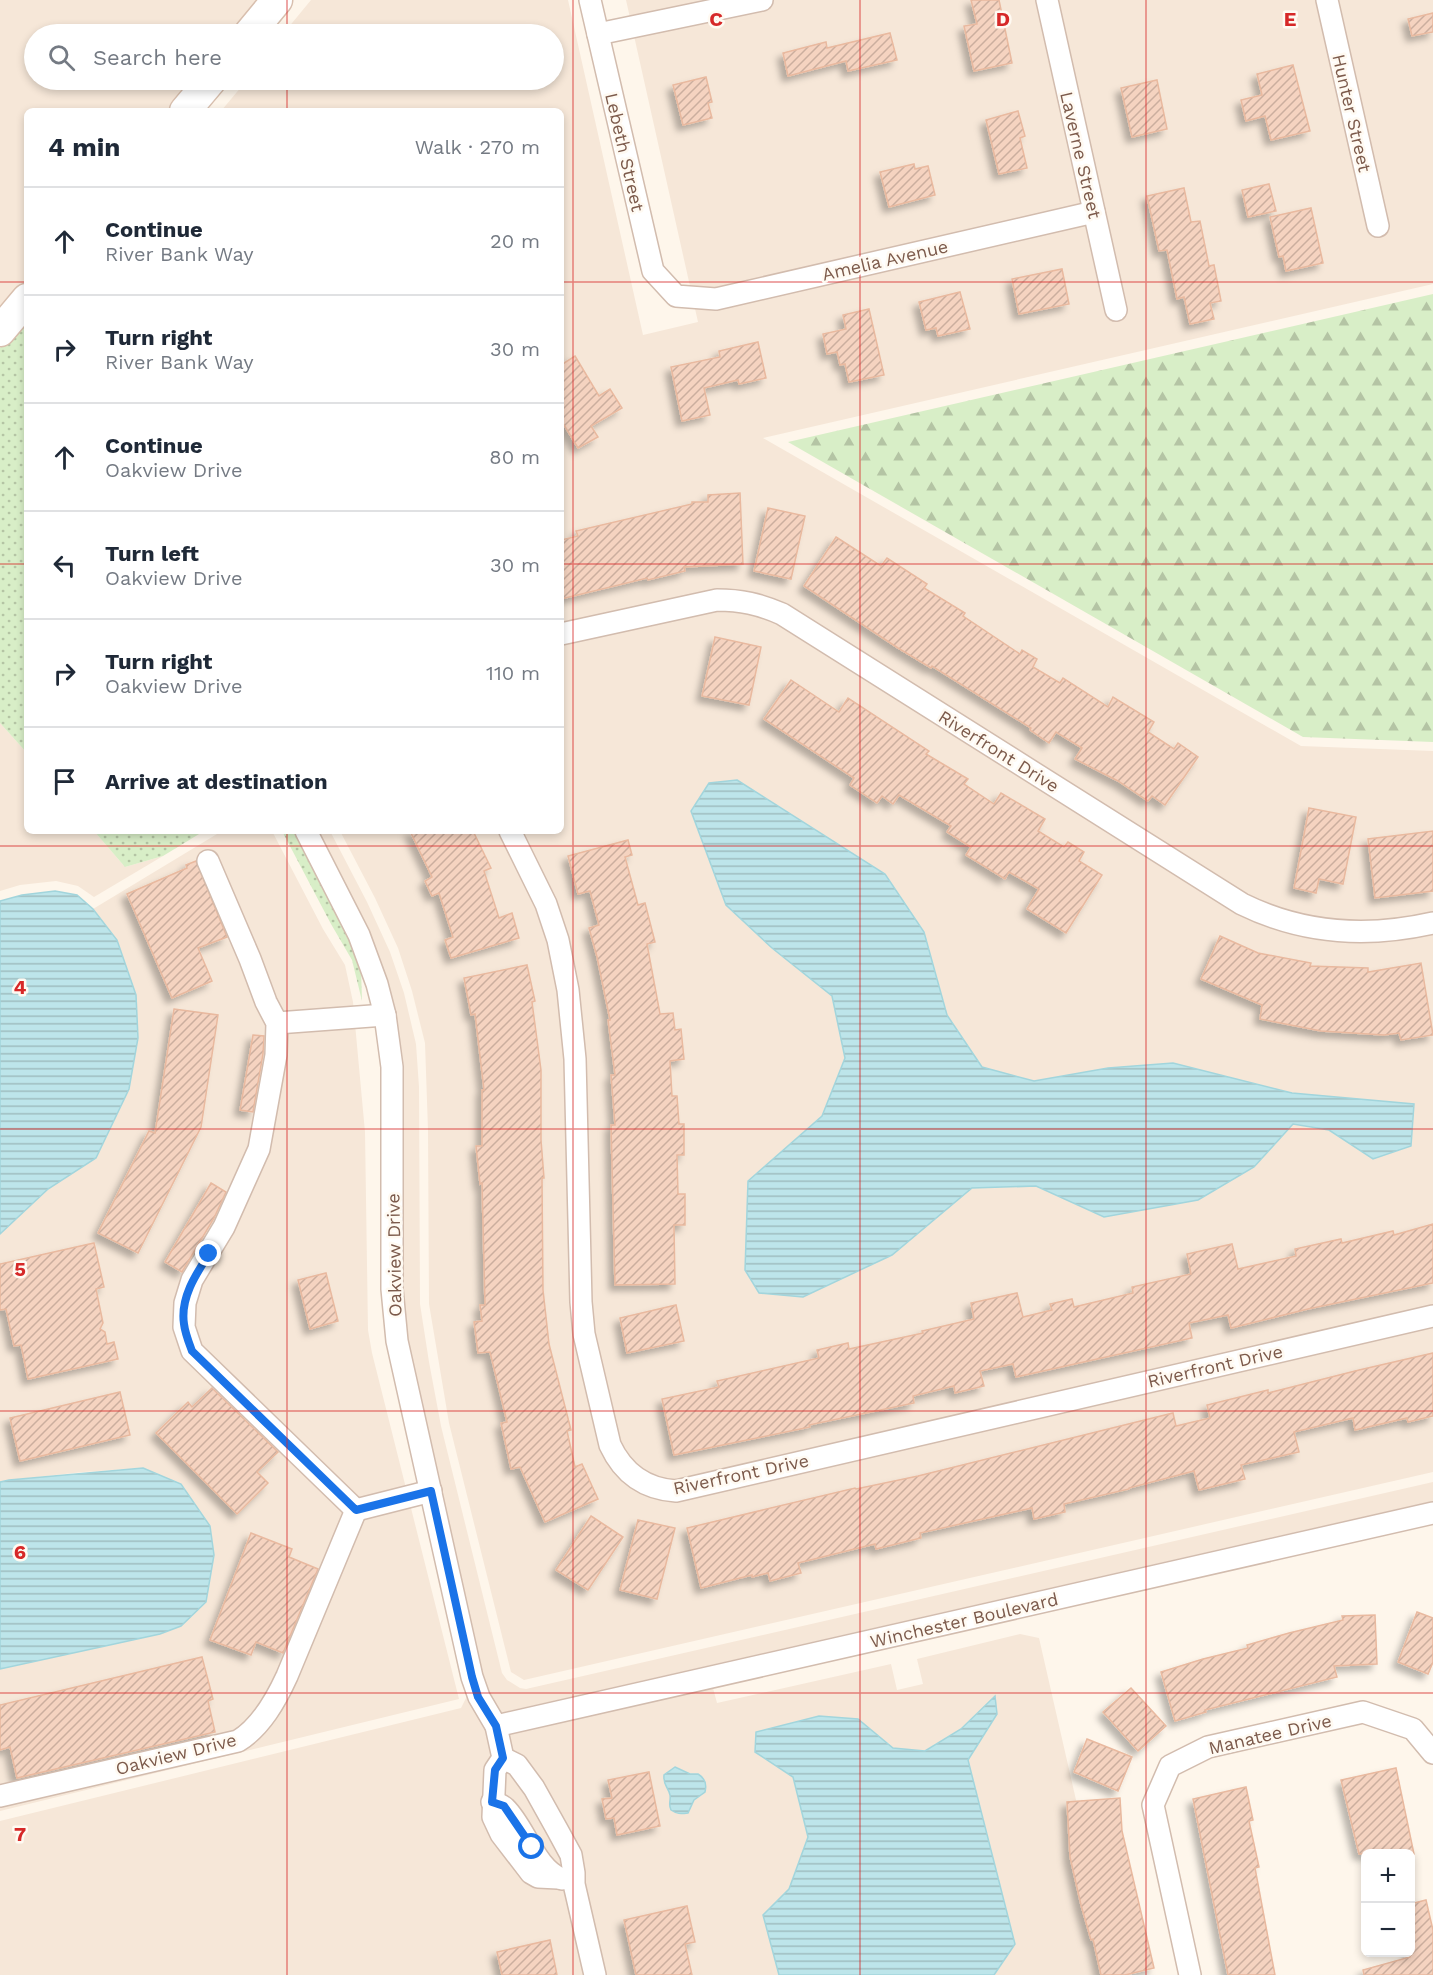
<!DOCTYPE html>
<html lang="en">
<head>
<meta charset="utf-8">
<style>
  :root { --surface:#fff; --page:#f6f6f7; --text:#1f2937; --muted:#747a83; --line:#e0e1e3 }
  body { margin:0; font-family:"Work Sans",sans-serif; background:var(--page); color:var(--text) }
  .controls { position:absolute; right:18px; bottom:18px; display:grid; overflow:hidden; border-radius:9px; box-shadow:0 3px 9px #0003 }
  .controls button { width:54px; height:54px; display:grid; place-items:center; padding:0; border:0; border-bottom:2px solid var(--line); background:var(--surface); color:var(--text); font:30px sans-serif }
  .stop { position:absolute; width:18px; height:18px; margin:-14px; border:4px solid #1a73e8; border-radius:50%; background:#fff }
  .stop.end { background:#1a73e8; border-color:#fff; box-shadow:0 2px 6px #0008 }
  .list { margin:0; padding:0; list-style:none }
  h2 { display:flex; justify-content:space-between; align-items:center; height:78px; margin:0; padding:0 24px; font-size:26px }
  h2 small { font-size:20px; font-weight:400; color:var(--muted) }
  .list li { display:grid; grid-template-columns:39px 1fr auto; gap:18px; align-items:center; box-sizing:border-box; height:108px; padding:0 24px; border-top:2px solid var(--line) }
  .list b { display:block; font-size:22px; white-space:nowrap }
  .list p { margin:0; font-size:20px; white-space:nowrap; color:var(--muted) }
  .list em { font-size:20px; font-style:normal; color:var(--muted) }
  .icon { flex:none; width:33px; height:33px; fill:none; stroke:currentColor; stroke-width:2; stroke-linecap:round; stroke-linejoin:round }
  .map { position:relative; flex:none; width:1433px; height:1975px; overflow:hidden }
  .search { position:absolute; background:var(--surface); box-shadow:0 3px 9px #0003; left:24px; top:24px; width:540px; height:66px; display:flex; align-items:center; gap:15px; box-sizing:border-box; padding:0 21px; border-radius:33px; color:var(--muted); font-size:22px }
  .panel { position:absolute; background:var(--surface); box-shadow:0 3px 9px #0003; left:24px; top:108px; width:540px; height:726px; border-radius:9px }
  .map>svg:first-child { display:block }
  .residential { fill:#f6e7d8 }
  .grass { fill:url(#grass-dots) }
  .forest { fill:url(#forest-firs) }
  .water { fill:url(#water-rules); stroke:#a2d5dc; stroke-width:1.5 }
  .building { fill:url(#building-hatch); stroke:#e9b99f; stroke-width:1.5; filter:url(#shadow) }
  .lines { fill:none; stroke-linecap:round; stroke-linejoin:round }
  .street-casing { stroke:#d2bcae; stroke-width:24 }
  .secondary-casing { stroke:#d8bfae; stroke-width:33 }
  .street { stroke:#fff; stroke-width:21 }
  .secondary { stroke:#fff; stroke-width:30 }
  .route { stroke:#1a73e8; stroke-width:8 }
  .grid { fill:none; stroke:#d62828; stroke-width:1.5; stroke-opacity:0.55 }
  .labels { text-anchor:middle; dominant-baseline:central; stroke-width:5; stroke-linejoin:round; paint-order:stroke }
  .street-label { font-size:18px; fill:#7c5a4b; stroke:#fffaf2 }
  .grid-label { font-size:20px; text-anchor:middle; font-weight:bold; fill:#d62828; stroke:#fffaf2; stroke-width:5; stroke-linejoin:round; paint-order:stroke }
</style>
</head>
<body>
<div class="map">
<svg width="1433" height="1975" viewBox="0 0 1433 1975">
  <defs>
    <pattern id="grass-dots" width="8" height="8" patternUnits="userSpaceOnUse" patternTransform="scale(1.5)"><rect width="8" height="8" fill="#d8eec7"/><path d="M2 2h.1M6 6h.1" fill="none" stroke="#b4c4a4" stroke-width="1.8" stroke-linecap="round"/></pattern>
    <pattern id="forest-firs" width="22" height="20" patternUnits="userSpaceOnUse" patternTransform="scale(1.5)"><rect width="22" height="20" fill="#d8eec7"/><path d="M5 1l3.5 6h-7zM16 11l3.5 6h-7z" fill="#b4c4a4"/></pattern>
    <pattern id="water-rules" width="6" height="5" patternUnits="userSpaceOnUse" patternTransform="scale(1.5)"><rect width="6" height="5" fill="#bde5ea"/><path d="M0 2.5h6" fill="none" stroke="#9fbdc0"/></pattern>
    <pattern id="building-hatch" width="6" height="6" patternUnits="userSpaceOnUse" patternTransform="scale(1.5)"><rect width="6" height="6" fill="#f5d3c0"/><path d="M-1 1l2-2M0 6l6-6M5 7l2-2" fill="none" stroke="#cbae9e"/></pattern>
    <filter id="shadow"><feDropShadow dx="-5.5" dy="5.5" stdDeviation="3" flood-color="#0004"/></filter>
  </defs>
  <rect width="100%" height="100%" fill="#fef6eb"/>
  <g class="residential">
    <polygon points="0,0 263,0 234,34 34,34 34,80 197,80 170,111 27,111 27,282 0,314"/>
    <polygon points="311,0 568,0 643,335 698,322 626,0 1433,0 1433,284 763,438 1301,746 1433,751 1433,1472 524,1680 511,1672 449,1423 429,1304 428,1130 425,1043 412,991 398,948 375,898 340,831 561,831 561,111 221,111 247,80 554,80 554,34 283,34"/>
    <polygon points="0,723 27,753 27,831 94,831 125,867 163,856 94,897 78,886 56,881 20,885 0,891"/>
    <polygon points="222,831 272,831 323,929 345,965 353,1002 365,1132 368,1330 372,1353 459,1699 0,1811 0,1669 160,1634 181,1626 143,1468 83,1472 9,1480 0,1482 0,1234 48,1189 96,1158 117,941 93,909"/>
    <polygon points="317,831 330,831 367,902 390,952 404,993 416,1044 419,1087 420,1304 429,1362 441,1426 502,1673 507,1680 520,1688 526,1689 1433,1482 1433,1501 500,1713 488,1692 482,1674 407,1339 402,1289 402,1067 394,1012 386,980 368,931"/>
    <polygon points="1020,1634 1039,1638 1116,1975 0,1975 0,1821 461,1708 467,1696 464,1683 470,1703 487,1730 508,1735 713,1688 717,1703 891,1664 897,1690 923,1684 917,1659"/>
  </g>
  <g class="grass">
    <polygon points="27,316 27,753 0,723 0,348"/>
    <polygon points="94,831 204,831 163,856 125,867"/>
    <polygon points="282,831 294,831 350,939 361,968 362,1001 352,960 331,924"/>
  </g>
  <polygon class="forest" points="1433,294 1433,742 1303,737 788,442"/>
  <g class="water">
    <polygon points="737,780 885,874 924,932 947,1015 982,1067 1034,1081 1108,1068 1173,1063 1292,1093 1414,1104 1411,1146 1373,1159 1329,1130 1293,1124 1254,1167 1198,1200 1104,1217 1036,1186 972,1188 892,1255 803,1297 759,1293 745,1270 748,1181 822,1116 845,1058 832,996 772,948 726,905 691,811 709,783"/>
    <polygon points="55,891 77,895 93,909 117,940 136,995 138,1038 129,1089 96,1158 48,1189 0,1234 0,901 22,895"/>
    <polygon points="143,1468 181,1484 210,1526 214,1555 206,1602 181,1626 160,1634 0,1669 0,1482 9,1480"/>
    <polygon points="995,1696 997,1714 968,1760 1015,1944 994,1975 779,1975 763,1915 789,1889 808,1837 793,1777 755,1752 756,1732 819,1716 858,1719 893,1748 925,1751 961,1729"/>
    <path d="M675,1767L690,1774H698C705,1778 707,1784 705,1792L694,1800L688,1813C680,1814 677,1814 671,1810C668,1804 671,1801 670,1795C668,1786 663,1786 664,1775Z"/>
  </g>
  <g class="building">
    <polygon points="971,0 999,0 1012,63 974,71 964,26 977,24"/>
    <polygon points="1433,13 1433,32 1412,36 1408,19"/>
    <polygon points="890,33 897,60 848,71 846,61 788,76 783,53 826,42 827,48"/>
    <polygon points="1293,65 1310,131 1271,140 1265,116 1246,121 1241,100 1262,95 1257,74"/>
    <polygon points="706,77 712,102 708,103 712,118 683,125 673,85"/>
    <polygon points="1157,80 1167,129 1132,137 1121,88"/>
    <polygon points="1018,111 1025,136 1020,138 1027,168 999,174 986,120"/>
    <polygon points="914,164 915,169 928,166 935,195 889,207 880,172"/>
    <polygon points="1269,184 1276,211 1248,217 1242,190"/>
    <polygon points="1184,188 1191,222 1200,221 1209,266 1214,265 1221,301 1210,303 1214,319 1190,324 1184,297 1177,299 1167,250 1159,251 1147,196"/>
    <polygon points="1311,208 1323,263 1286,271 1283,256 1279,257 1270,217"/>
    <polygon points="1062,269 1069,304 1019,314 1012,279"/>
    <polygon points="960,292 970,329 938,336 936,328 926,330 919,302"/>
    <polygon points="869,309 884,375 849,382 845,364 840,365 837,352 827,354 823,334 846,329 843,315"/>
    <polygon points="758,342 766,378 739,384 738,380 704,388 710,415 682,421 671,367 720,357 719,351"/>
    <polygon points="575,356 599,396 610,389 622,408 591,426 598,437 578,448 561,420 561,365"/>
    <polygon points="740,493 743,564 684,567 685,571 648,580 647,578 561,599 561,540 578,536 576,531 692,504 692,502 708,502 708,495"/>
    <polygon points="768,508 805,516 791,579 754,571"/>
    <polygon points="836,537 881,566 887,558 927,584 924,588 965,613 963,616 1020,654 1022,650 1037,659 1033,667 1060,683 1063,678 1108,707 1113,697 1154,722 1148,732 1174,749 1178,743 1198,757 1165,805 1152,796 1148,801 1118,781 1075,759 1082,748 1056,732 1049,743 1030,730 1031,728 932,666 931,668 898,648 804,586"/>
    <polygon points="715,637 761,647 749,705 702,696"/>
    <polygon points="791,680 839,712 848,698 929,751 926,754 968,779 964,784 994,804 1001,793 1045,819 1038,831 1064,847 1068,842 1084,852 1079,861 1102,875 1066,933 1027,909 1039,889 1009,872 1005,879 966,855 971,847 947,832 951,826 899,795 893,804 882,796 877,803 850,785 854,778 764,719"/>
    <polygon points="1309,808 1356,817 1343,884 1319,879 1316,893 1294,888"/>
    <polygon points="410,831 473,831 491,868 484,871 499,918 512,913 519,938 451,958 445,940 453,937 439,893 432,896 425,881 432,877"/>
    <polygon points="1433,831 1433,891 1375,898 1368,839"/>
    <polygon points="628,840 632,855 625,857 638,905 645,903 655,942 647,944 660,1014 673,1013 675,1030 681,1029 684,1059 670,1061 672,1096 677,1096 679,1124 684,1124 684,1155 677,1155 678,1194 685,1194 685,1225 674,1225 675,1284 615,1285 611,1125 615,1125 611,1075 615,1075 608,1020 610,1020 597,957 589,928 599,925 590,891 578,894 568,856"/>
    <polygon points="196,861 227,937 198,948 212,981 172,998 127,894 187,868 186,865"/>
    <polygon points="1220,936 1258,953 1311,963 1310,966 1368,968 1368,972 1421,963 1433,1035 1401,1040 1399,1033 1384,1035 1321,1031 1260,1019 1262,1005 1201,979"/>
    <polygon points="527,965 535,1001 532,1002 541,1070 541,1140 544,1178 542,1178 543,1290 549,1344 571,1430 567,1431 575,1467 582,1464 598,1499 545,1522 520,1467 511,1469 501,1423 507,1422 490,1352 478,1353 474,1322 482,1321 480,1305 485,1305 482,1183 480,1184 476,1146 482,1146 482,1090 484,1090 475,1014 471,1015 464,978"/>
    <polygon points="174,1009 218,1015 201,1127 138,1253 98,1233 149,1131 155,1133"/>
    <polygon points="253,1035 264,1036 263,1054 253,1112 240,1110"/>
    <polygon points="211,1183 226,1192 214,1218 182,1272 165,1262"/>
    <polygon points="1433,1224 1433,1283 1308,1309 1231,1328 1228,1315 1189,1323 1192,1338 1016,1377 1013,1364 980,1371 984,1386 955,1393 954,1386 913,1396 914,1403 809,1425 810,1427 674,1455 662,1399 719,1387 717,1381 819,1358 817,1350 848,1343 849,1349 923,1333 922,1331 974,1319 971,1303 1017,1293 1023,1317 1052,1310 1050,1304 1072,1299 1074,1307 1133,1293 1132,1287 1191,1274 1187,1254 1232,1244 1238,1269 1296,1256 1295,1249 1341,1239 1342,1243 1393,1231 1394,1235"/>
    <polygon points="94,1243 104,1287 96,1289 103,1323 100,1329 105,1332 107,1344 114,1342 118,1359 28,1379 21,1345 14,1346 6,1309 0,1310 0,1264"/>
    <polygon points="326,1273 338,1321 310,1329 298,1280"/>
    <polygon points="676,1305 684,1341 627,1353 620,1318"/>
    <polygon points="1433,1353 1433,1416 1408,1422 1407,1418 1355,1430 1353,1418 1294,1432 1299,1452 1241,1465 1245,1479 1199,1490 1194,1471 1129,1488 1129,1489 1064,1504 1065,1512 1034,1519 1032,1508 920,1533 921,1538 876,1549 875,1544 798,1563 801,1573 770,1581 768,1573 752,1577 752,1575 701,1588 687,1528 855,1488 856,1489 918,1476 1173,1413 1176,1426 1210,1418 1207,1405 1268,1390 1268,1393 1359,1370"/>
    <polygon points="212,1388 278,1452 257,1472 268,1483 237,1514 156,1433 188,1402 192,1407"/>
    <polygon points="120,1392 130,1435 20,1461 10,1418"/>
    <polygon points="591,1516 623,1537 588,1590 556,1570"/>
    <polygon points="638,1520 675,1528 657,1599 620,1590"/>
    <polygon points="251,1533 292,1549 289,1557 318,1569 283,1653 256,1642 251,1655 210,1640"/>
    <polygon points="1417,1612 1433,1618 1433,1662 1428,1674 1398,1662"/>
    <polygon points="1375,1615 1377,1664 1334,1666 1337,1677 1205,1710 1206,1712 1175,1721 1161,1672 1203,1659 1248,1648 1247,1645 1289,1633 1343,1620 1342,1616"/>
    <polygon points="202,1657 213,1699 208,1701 215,1732 17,1778 10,1747 0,1750 0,1705"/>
    <polygon points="1131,1688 1166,1726 1138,1751 1103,1712"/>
    <polygon points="1087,1739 1132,1757 1118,1791 1074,1772"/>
    <polygon points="1396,1768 1414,1854 1359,1854 1341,1780"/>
    <polygon points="649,1772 660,1826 617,1835 614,1818 606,1819 602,1799 612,1798 608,1780"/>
    <polygon points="1246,1787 1253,1820 1249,1821 1259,1867 1255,1868 1275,1975 1228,1975 1193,1799"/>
    <polygon points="1120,1798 1122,1831 1154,1968 1125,1975 1101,1975 1093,1939 1091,1940 1081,1905 1070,1857 1067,1802"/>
    <polygon points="1426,1900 1433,1930 1433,1975 1364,1975 1363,1970 1410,1957 1410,1904"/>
    <polygon points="687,1906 695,1942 685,1944 692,1975 636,1975 624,1920"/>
    <polygon points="550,1940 557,1975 502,1975 497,1952"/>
  </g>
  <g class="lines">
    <defs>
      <g id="street">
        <polyline points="590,0 653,271 676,296 716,299 1094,212"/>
        <polyline points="1047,0 1116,310"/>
        <polyline points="1327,0 1378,226"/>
        <polyline points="598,34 762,0"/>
        <path d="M561,634L717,600C741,600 759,604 782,614L1242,904C1303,934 1367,938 1433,923"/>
        <polyline points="306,831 359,935 377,984 385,1015 392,1067 392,1289 397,1341 472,1677 479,1697 496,1726 503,1758 495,1770 493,1817 501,1834 531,1873 538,1877 558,1878"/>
        <path d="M510,831L546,904L558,940L568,990L575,1059L581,1302L584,1334L610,1445C623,1473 645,1489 676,1491L1433,1316"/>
        <polyline points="208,861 250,959 266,1002 277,1023 276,1055 259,1149 224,1227 192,1280 185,1303 184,1327 192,1351 356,1510"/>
        <polyline points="277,1023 385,1015"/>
        <polyline points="356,1510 431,1491"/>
        <polyline points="496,1726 1433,1513"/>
        <polyline points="503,1758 517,1765 534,1788 558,1831 571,1855 574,1873 574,1884 595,1975"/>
        <path d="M0,1796L238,1741C261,1727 276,1700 287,1676L356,1510"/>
        <path d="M492,1802C496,1803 502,1805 505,1808C525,1827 535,1869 562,1879"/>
        <polyline points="1190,1975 1153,1805 1170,1766 1208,1747 1363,1712 1413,1729 1433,1753"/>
      </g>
      <g id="secondary">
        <polyline points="249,34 277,0"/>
        <polyline points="185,111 211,80"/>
        <polyline points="0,331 27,299"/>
      </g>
    </defs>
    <use href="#street" class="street-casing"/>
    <use href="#secondary" class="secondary-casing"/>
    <use href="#street" class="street"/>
    <use href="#secondary" class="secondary"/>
  </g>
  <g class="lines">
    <path class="route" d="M209,1254C196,1274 180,1298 184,1324C185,1333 189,1343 192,1351L356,1510L431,1491L472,1677L478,1697L496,1726L503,1758L495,1770L492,1802L504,1806L532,1847"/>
  </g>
  <path class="grid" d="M287,0V34M573,0V1975M860,0V1975M1146,0V1975M287,80V111M0,282H27M561,282H1433M0,564H27M561,564H1433M287,831V1975M0,846H1433M0,1129H1433M0,1411H1433M0,1693H1433"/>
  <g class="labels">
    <g class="street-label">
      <text transform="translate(1352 113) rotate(77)">Hunter Street</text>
      <text transform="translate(625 152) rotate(77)">Lebeth Street</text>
      <text transform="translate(1081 155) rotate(77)">Laverne Street</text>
      <text transform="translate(885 260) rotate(-13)">Amelia Avenue</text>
      <text transform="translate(999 751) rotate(32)">Riverfront Drive</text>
      <text transform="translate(394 1255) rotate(-91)">Oakview Drive</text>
      <text transform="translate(1215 1366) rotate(-13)">Riverfront Drive</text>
      <text transform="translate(741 1474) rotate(-12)">Riverfront Drive</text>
      <text transform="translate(964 1620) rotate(-13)">Winchester Boulevard</text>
      <text transform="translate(1270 1734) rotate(-13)">Manatee Drive</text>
      <text transform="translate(176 1754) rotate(-14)">Oakview Drive</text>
    </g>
  </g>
  <g class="grid-label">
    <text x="716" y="26">C</text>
    <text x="1003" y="26">D</text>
    <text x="1290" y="26">E</text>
    <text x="20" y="994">4</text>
    <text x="20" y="1276">5</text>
    <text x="20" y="1559">6</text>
    <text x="20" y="1841">7</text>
  </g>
</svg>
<div class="controls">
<button>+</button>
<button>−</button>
</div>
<div class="stop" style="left:532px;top:1847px"></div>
<div class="stop end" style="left:209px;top:1254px"></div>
<div class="search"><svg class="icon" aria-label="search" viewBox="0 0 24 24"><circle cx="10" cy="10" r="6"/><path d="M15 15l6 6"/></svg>Search here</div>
<section class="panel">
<h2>4 min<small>Walk · 270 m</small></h2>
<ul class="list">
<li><svg class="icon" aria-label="ahead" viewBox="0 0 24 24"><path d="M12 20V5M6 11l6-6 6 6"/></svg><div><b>Continue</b><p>River Bank Way</p></div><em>20 m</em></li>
<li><svg class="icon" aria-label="right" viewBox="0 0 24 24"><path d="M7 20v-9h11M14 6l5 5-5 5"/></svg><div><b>Turn right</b><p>River Bank Way</p></div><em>30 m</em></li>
<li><svg class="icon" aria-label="ahead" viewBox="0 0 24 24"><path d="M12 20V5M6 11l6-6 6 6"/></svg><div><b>Continue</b><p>Oakview Drive</p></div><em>80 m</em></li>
<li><svg class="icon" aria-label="left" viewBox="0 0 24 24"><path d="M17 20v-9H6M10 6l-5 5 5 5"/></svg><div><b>Turn left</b><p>Oakview Drive</p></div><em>30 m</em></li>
<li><svg class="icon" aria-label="right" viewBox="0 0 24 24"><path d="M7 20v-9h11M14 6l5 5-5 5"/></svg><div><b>Turn right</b><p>Oakview Drive</p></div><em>110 m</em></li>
<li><svg class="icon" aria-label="arrive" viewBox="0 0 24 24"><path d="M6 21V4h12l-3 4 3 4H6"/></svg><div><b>Arrive at destination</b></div></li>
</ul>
</section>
</div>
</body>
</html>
